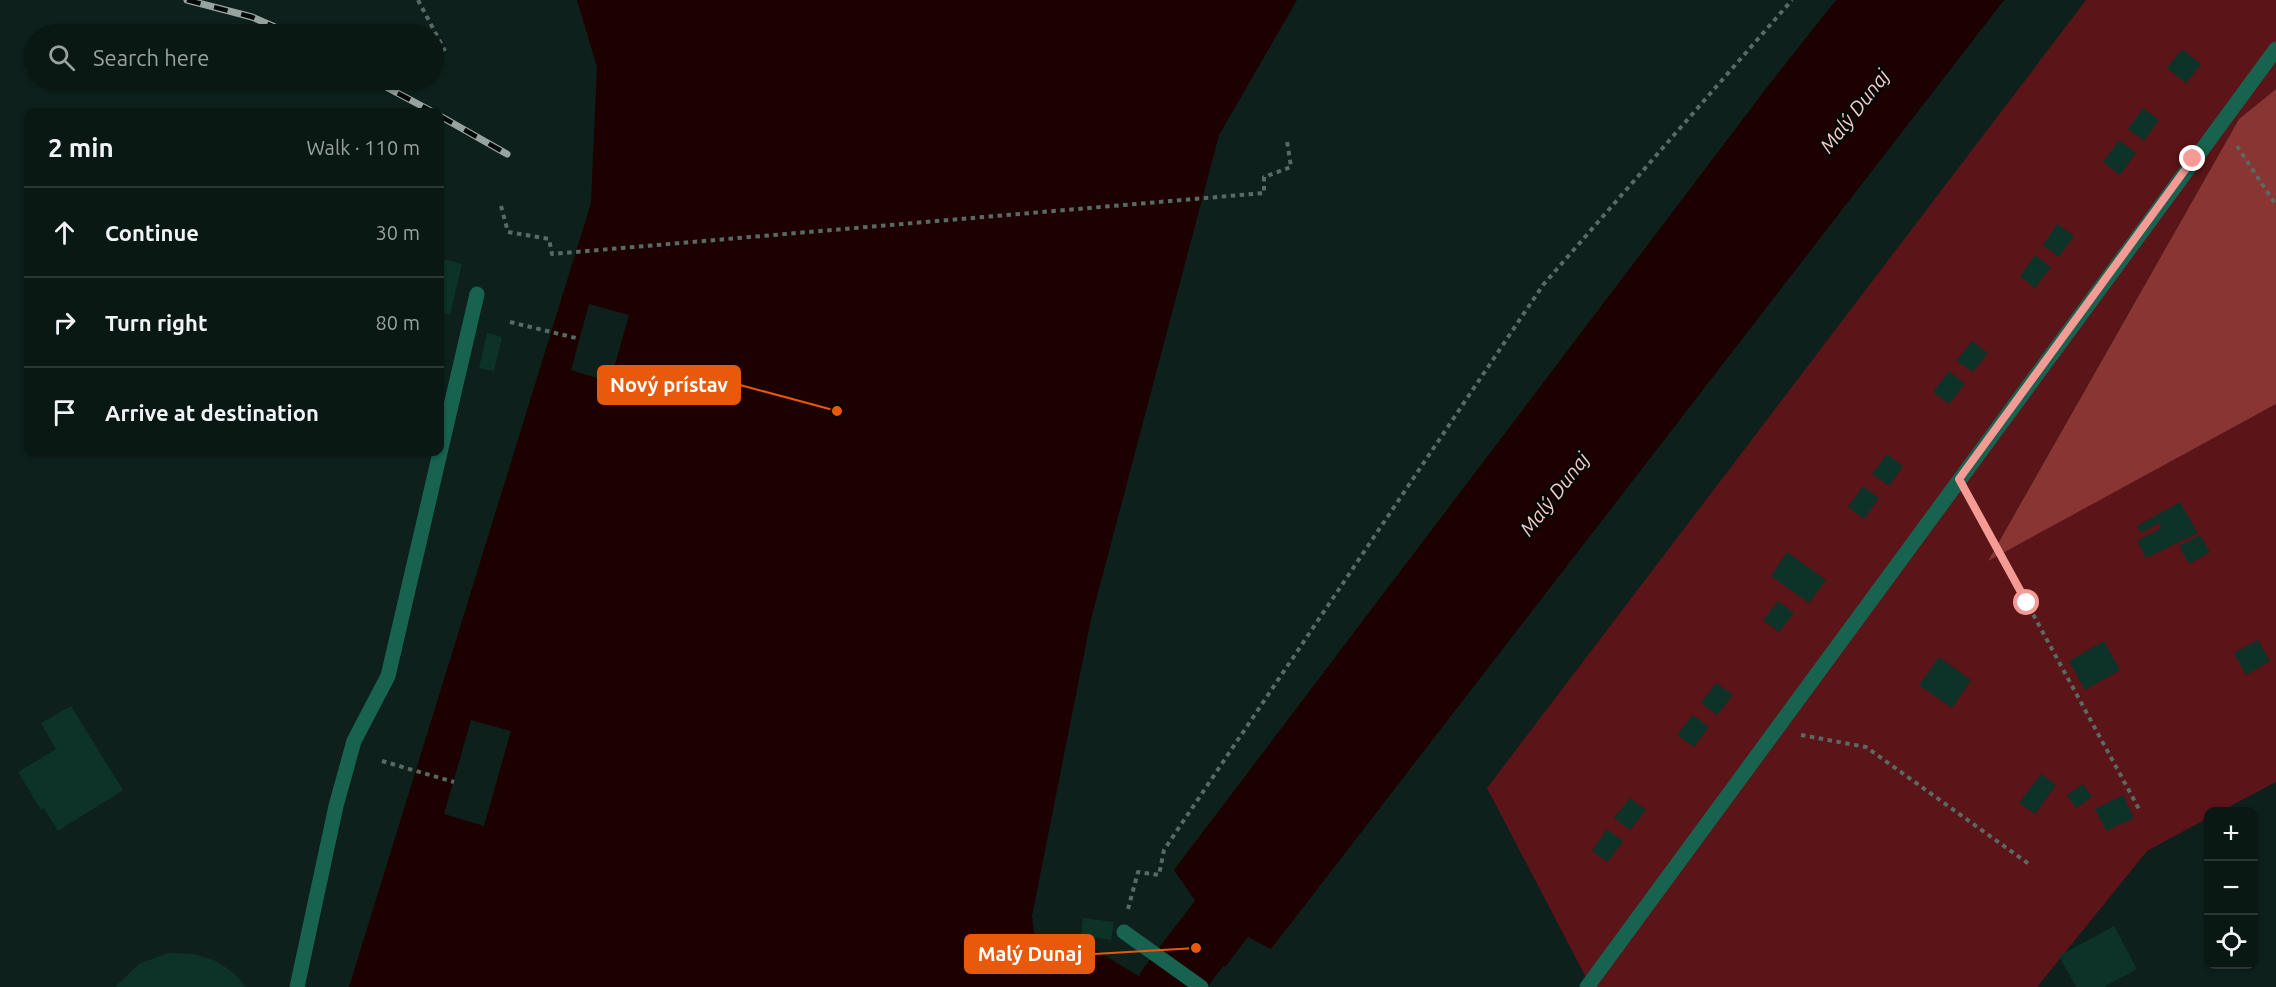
<!DOCTYPE html>
<html lang="en">
<head>
<meta charset="utf-8">
<style>
  :root { --surface:#0a1814; --page:#182522; --text:#f1f3f6; --muted:#99a0a0; --line:#2a3734 }
  body { margin:0; font-family:Ubuntu,sans-serif; background:var(--page); color:var(--text) }
  .controls { position:absolute; right:18px; bottom:18px; display:grid; overflow:hidden; border-radius:12px; box-shadow:0 2px 4px #0004 }
  .controls button { width:54px; height:54px; display:grid; place-items:center; padding:0; border:0; border-bottom:2px solid var(--line); background:var(--surface); color:var(--text); font:30px sans-serif }
  .stop { position:absolute; width:18px; height:18px; margin:-14px; border:4px solid #f59b96; border-radius:50%; background:#fff }
  .stop.end { background:#f59b96; border-color:#fff; box-shadow:0 2px 6px #0008 }
  .list { margin:0; padding:0; list-style:none }
  h2 { display:flex; justify-content:space-between; align-items:center; height:78px; margin:0; padding:0 24px; font-size:26px }
  h2 small { font-size:20px; font-weight:400; color:var(--muted) }
  .list li { display:grid; grid-template-columns:39px 1fr auto; gap:18px; align-items:center; box-sizing:border-box; height:90px; padding:0 24px; border-top:2px solid var(--line) }
  .list b { display:block; font-size:22px; white-space:nowrap }
  .list em { font-size:20px; font-style:normal; color:var(--muted) }
  .icon { flex:none; width:33px; height:33px; fill:none; stroke:currentColor; stroke-width:2; stroke-linecap:round; stroke-linejoin:round }
  .map { position:relative; flex:none; width:2276px; height:987px; overflow:hidden }
  .search { position:absolute; background:var(--surface); box-shadow:0 2px 4px #0004; left:24px; top:24px; width:420px; height:66px; display:flex; align-items:center; gap:15px; box-sizing:border-box; padding:0 21px; border-radius:33px; color:var(--muted); font-size:22px }
  .panel { position:absolute; background:var(--surface); box-shadow:0 2px 4px #0004; left:24px; top:108px; width:420px; height:348px; border-radius:12px }
  .map>svg:first-child { display:block }
  .green { fill:#5b1417 }
  .forest { fill:#883534 }
  .water { fill:#1d0000 }
  .pier { fill:#0e201b }
  .lines { fill:none; stroke-linecap:round; stroke-linejoin:round }
  .river { stroke:#1d0000; stroke-width:62 }
  .building { fill:#0d3228 }
  .path { stroke:#596964; stroke-width:4; stroke-dasharray:4.5 4.5; stroke-linecap:butt }
  .lane { stroke:#176350; stroke-width:15 }
  .rail-casing { stroke:#96a39f; stroke-width:7 }
  .rail { stroke:#030806; stroke-width:4.5; stroke-dasharray:14; stroke-linecap:butt }
  .route { stroke:#f59b96; stroke-width:8 }
  .labels { text-anchor:middle; dominant-baseline:central; stroke-width:4.5; stroke-linejoin:round; paint-order:stroke }
  .water-label { font-size:20px; font-style:italic; fill:#fccac6; stroke:#030806 }
  .leader { fill:none; stroke:#e8590c; stroke-width:2 }
  .callout-dot { fill:#e8590c; stroke:#030806; stroke-width:2 }
  .callout { fill:#e8590c; stroke:#e8590c; stroke-width:2 }
  .callout-label { font-size:20px; text-anchor:middle; font-weight:bold; fill:#fff }
</style>
</head>
<body>
<div class="map">
<svg width="2276" height="987" viewBox="0 0 2276 987">
  <rect width="100%" height="100%" fill="#0e201b"/>
  <polygon class="green" points="2086,0 2276,0 2276,89 2239,119 1989,559 2276,404 2276,782 2221,811 2208,812 2208,818 2147,851 2037,987 1591,987 1487,788"/>
  <polygon class="forest" points="2276,89 2276,404 1988,561 2239,119"/>
  <g class="water">
    <polygon points="577,0 1297,0 1219,135 1091,619 1032,916 1038,972 1077,939 1157,987 349,987 591,203 597,67"/>
    <polygon points="1836,0 2004,0 1271,949 1248,937 1225,967 1180,933 1196,902 1174,870 1771,82"/>
  </g>
  <g class="pier">
    <polygon points="589,304 629,315 610,382 571,370"/>
    <polygon points="471,720 511,731 484,826 444,814"/>
  </g>
  <g class="lines">
    <polyline class="river" points="1168,987 1248,883"/>
  </g>
  <g class="building">
    <polygon points="2182,49 2201,64 2186,83 2167,68"/>
    <polygon points="2143,108 2159,120 2144,141 2128,129"/>
    <polygon points="2119,140 2136,153 2120,175 2103,162"/>
    <polygon points="2057,224 2074,236 2059,257 2043,245"/>
    <polygon points="2035,255 2051,267 2035,288 2020,276"/>
    <polygon points="440,258 462,264 450,315 440,312"/>
    <polygon points="487,333 502,337 494,371 479,368"/>
    <polygon points="1972,341 1988,353 1973,372 1956,361"/>
    <polygon points="1949,371 1965,384 1949,404 1933,392"/>
    <polygon points="1887,454 1903,466 1889,486 1872,474"/>
    <polygon points="1863,486 1879,498 1864,519 1848,507"/>
    <polygon points="2180,502 2198,533 2146,558 2137,541 2161,528 2159,523 2141,533 2137,526"/>
    <polygon points="2200,535 2210,552 2189,564 2179,546"/>
    <polygon points="1787,552 1826,580 1809,603 1771,576"/>
    <polygon points="1778,601 1794,613 1779,632 1763,620"/>
    <polygon points="2258,640 2270,661 2246,675 2234,653"/>
    <polygon points="2104,641 2120,670 2085,690 2069,661"/>
    <polygon points="1939,657 1971,680 1952,708 1919,685"/>
    <polygon points="1716,683 1733,695 1717,715 1701,703"/>
    <polygon points="71,706 123,790 58,831 44,808 41,810 18,772 56,749 41,723"/>
    <polygon points="1693,715 1709,727 1694,747 1677,735"/>
    <polygon points="2041,774 2056,785 2035,814 2019,803"/>
    <polygon points="2083,784 2092,797 2076,808 2067,795"/>
    <polygon points="2123,795 2134,818 2106,831 2095,809"/>
    <polygon points="1630,798 1646,810 1630,830 1614,818"/>
    <polygon points="1607,829 1623,841 1608,862 1592,851"/>
    <polygon points="1083,918 1114,922 1111,940 1081,935"/>
    <polygon points="2114,926 2137,969 2104,987 2076,987 2059,956"/>
    <polygon points="168,953 194,954 216,961 235,974 246,987 115,987 139,964"/>
  </g>
  <g class="lines">
    <g class="path">
      <polyline points="418,0 445,51"/>
      <polyline points="2237,146 2276,205"/>
      <polyline points="501,206 508,232 549,239 552,254 1264,193 1264,177 1291,167 1287,141"/>
      <polyline points="510,322 580,339"/>
      <polyline points="1973,504 2139,809"/>
      <polyline points="1801,735 1866,747 2029,864"/>
      <polyline points="382,761 454,782"/>
      <polyline points="1128,909 1138,872 1159,875 1164,850 1543,285 1792,0"/>
    </g>
    <g class="lane">
      <polyline points="1124,932 1201,987"/>
      <polyline points="297,987 336,806 354,741 388,676 477,294"/>
      <polyline points="1587,987 2276,49"/>
    </g>
    <defs>
      <g id="rail">
        <polyline points="187,0 252,17 291,34"/>
        <polyline points="373,80 433,112"/>
        <polyline points="440,116 507,154"/>
      </g>
    </defs>
    <use href="#rail" class="rail-casing"/>
    <use href="#rail" class="rail"/>
  </g>
  <g class="lines">
    <polyline class="route" points="2027,603 1959,479 2193,159"/>
  </g>
  <g class="labels">
    <g class="water-label">
      <text transform="translate(1854 111) rotate(-52)">Malý Dunaj</text>
      <text transform="translate(1554 494) rotate(-52)">Malý Dunaj</text>
    </g>
  </g>
  <path class="leader" d="M837 411L740 385M1196 948L1094 954"/>
  <g class="callout-dot">
    <circle cx="837" cy="411" r="6"/>
    <circle cx="1196" cy="948" r="6"/>
  </g>
  <g class="callout">
    <rect x="598" y="366" width="142" height="38" rx="6"/>
    <rect x="965" y="935" width="129" height="38" rx="6"/>
  </g>
  <g class="callout-label">
    <text x="669" y="392">Nový prístav</text>
    <text x="1030" y="961">Malý Dunaj</text>
  </g>
</svg>
<div class="controls">
<button>+</button>
<button>−</button>
<button><svg class="icon" aria-label="locate" viewBox="0 0 24 24"><circle cx="12" cy="12" r="6"/><path d="M12 2v4M12 18v4M2 12h4M18 12h4"/></svg></button>
</div>
<div class="stop" style="left:2027px;top:603px"></div>
<div class="stop end" style="left:2193px;top:159px"></div>
<div class="search"><svg class="icon" aria-label="search" viewBox="0 0 24 24"><circle cx="10" cy="10" r="6"/><path d="M15 15l6 6"/></svg>Search here</div>
<section class="panel">
<h2>2 min<small>Walk · 110 m</small></h2>
<ul class="list">
<li><svg class="icon" aria-label="ahead" viewBox="0 0 24 24"><path d="M12 20V5M6 11l6-6 6 6"/></svg><div><b>Continue</b></div><em>30 m</em></li>
<li><svg class="icon" aria-label="right" viewBox="0 0 24 24"><path d="M7 20v-9h11M14 6l5 5-5 5"/></svg><div><b>Turn right</b></div><em>80 m</em></li>
<li><svg class="icon" aria-label="arrive" viewBox="0 0 24 24"><path d="M6 21V4h12l-3 4 3 4H6"/></svg><div><b>Arrive at destination</b></div></li>
</ul>
</section>
</div>
</body>
</html>
